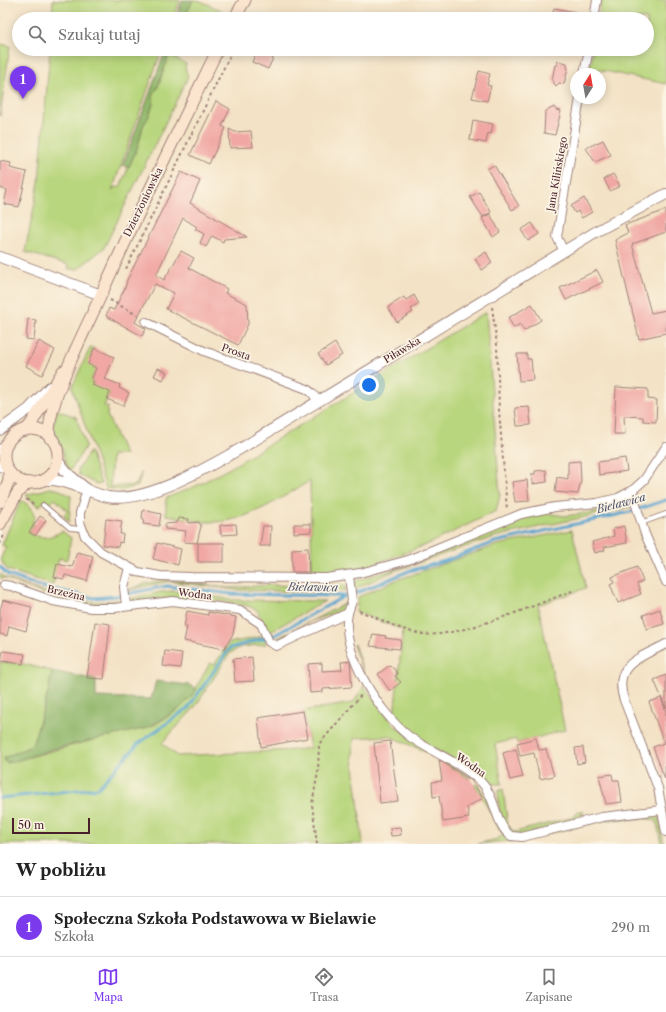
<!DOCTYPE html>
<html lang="pl">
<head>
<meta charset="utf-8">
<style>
  :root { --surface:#fff; --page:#f2f2f2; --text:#222; --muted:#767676; --line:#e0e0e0; --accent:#7c3aed }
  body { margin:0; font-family:"Libre Caslon Text",serif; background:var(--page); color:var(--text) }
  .compass { position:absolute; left:570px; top:68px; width:36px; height:36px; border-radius:50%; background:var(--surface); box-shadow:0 2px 10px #0003; rotate:11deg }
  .scale { position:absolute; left:12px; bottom:10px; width:78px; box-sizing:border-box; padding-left:4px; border:2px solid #4a1f2b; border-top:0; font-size:11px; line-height:14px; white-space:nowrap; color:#4a1f2b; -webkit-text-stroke:3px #fcf5e5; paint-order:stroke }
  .you { position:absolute; left:369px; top:385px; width:14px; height:14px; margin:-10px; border:3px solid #fff; border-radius:50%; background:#1a73e8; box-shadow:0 0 0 6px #1a73e833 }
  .badge { display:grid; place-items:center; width:26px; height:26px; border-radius:50%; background:var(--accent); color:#fff; font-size:13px; font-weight:700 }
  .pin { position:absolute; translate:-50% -33px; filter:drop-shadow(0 1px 2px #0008) }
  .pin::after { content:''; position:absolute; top:21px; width:14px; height:12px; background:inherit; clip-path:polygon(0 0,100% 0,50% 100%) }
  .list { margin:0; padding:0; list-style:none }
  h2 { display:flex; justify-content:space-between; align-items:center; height:52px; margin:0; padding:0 16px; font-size:17px }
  h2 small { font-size:13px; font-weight:400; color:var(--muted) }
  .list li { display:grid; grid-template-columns:26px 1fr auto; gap:12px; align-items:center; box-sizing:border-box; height:60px; padding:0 16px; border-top:1px solid var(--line) }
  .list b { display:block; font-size:15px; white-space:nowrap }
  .list p { margin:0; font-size:13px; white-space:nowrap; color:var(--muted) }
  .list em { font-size:13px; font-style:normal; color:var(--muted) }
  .icon { flex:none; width:22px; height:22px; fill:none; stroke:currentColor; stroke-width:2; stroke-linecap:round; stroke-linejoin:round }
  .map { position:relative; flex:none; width:666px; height:844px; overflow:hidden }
  .search { position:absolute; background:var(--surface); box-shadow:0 2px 10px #0003; left:12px; right:12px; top:12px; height:44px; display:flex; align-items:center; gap:10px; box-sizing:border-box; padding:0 14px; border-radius:22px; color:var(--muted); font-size:15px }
  .sheet { height:112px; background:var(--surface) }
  nav { display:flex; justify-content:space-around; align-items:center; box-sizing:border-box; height:56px; border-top:1px solid var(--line); background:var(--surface); font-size:11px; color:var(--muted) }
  nav a { display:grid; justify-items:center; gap:2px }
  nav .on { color:var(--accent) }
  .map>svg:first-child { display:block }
  .green { fill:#b8d67d; stroke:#817a54 }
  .forest { fill:#92b76c; stroke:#6e6b4c }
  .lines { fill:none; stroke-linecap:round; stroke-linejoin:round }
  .stream { stroke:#56a4cf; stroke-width:3 }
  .building { fill:#f1a8a4 }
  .service-casing { stroke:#9e8078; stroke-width:6 }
  .minor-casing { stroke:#9e8078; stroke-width:10 }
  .tertiary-casing { stroke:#9e8078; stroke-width:12 }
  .secondary-casing { stroke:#9e8078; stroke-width:13 }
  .path { stroke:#9e8078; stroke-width:2; stroke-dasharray:3 3; stroke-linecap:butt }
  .service { stroke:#fff; stroke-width:4 }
  .minor { stroke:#fff; stroke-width:8 }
  .tertiary { stroke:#fff; stroke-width:10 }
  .secondary { stroke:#fce5cf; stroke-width:11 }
  .labels { text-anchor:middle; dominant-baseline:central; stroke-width:3.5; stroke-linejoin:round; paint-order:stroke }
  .street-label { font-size:10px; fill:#4a1f2b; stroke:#fcf5e5 }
  .water-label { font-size:11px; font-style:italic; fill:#4f546d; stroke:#fcf5e5 }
</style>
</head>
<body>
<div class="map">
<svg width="666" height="844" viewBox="0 0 666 844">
  <rect width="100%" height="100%" fill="#fcf5e5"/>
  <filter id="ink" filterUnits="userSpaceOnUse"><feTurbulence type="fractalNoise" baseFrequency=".025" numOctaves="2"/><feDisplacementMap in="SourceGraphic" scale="8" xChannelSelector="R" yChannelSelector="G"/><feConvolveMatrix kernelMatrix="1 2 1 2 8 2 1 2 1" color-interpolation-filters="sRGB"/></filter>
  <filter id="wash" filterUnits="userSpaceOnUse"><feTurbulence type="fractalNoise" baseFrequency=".012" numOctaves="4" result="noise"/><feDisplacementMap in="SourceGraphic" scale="16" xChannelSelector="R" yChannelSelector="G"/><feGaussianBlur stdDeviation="0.9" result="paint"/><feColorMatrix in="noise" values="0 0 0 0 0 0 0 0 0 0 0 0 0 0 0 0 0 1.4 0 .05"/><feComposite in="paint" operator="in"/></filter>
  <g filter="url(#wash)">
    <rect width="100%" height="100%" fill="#f3e2c5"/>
    <g class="green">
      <polygon points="53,0 180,0 173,19 52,19"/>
      <polygon points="193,0 198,0 221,10 217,19 201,19 189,13 186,19 184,19"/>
      <polygon points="601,0 666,0 666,84 590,68 593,49 647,49 647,19 598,19"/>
      <polygon points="0,44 10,46 0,116"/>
      <polygon points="50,49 162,49 112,191 115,187 120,187 127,171 126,167 129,167 138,146 143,126 149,115 153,104 153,93 157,89 171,49 173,49 171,56 186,64 185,67 188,77 104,248 78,269 68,269 69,265 25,252 39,182"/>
      <path d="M486,312L500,495L496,511L426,545L366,567L312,573L310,481C280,498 248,522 212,522C196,522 181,517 166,515V498L196,486L230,468Z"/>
      <polygon points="90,348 94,348 88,364 99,369 94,373 91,381 94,382 93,385 114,383 104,406 108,407 107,415 125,455 112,455 110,487 136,485 142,471 138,486 122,490 106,488 72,387"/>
      <polygon points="57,410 76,417 86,446 70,471 65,463 62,448 53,427"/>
      <polygon points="90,451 101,484 98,485 79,475 78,469"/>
      <polygon points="50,488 60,490 71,496 69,522 64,516 67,510 55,499 50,504 44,501 39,507 26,495"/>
      <path d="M21,500L31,507L35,518L32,522L34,524L29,532C41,540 50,538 62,531L71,538L67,560L59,558L53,585L8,570L0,560L6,547L2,545Z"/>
      <polygon points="626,503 628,503 630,507 494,537 394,571 354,589 354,583 358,580 412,564 521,519 546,513 565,516 594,512 610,506"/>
      <polygon points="572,530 586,588 538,605 565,730 517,743 516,739 495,744 502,784 490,784 476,773 421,741 399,723 365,677 353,645 354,644 364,673 394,716 403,630 356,612 358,597 394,581 497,545"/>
      <path d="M0,574C14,587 74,600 94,602C102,603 115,599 121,601C106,611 57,598 41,593C29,588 12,578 0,578Z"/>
      <polygon points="163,580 182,581 229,588 271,585 296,586 341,585 345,586 346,590 327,592 236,590 169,581 128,590 147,583"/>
      <path d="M174,591L236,600L325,601L271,631L274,640L348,602L345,609L312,621L275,641C272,639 259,615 257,610L248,606C208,598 173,595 133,602L129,599L161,592Z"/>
      <polygon points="264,636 266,644 241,647 230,653 195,707 162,743 177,756 295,750 310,748 303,711 353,703 364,686 395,726 470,778 469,779 431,754 389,736 354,738 353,757 363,844 0,844 0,662 23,664 52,671 48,693 33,743 29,747 6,757 7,763 104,737 147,728 156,724 179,709 191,697 210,663 214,665 229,643"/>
      <polygon points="477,783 509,837 607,819 656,815 659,817 664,844 662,844 656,820 643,818 607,820 522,840 477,844 497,839 503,835 475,785"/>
      <path d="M503,789L508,826L515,832L574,817L578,811L584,812L579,819L523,834C520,834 515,834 513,833C500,826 498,804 498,791Z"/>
    </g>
    <g class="forest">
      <polygon points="182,0 193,0 184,19 176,19"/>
      <polygon points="166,49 171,49 157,89 153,93 153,104 149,116 143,126 138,146 129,167 123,165"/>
      <polygon points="52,671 87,678 96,679 96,697 151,699 156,681 189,685 197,689 191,697 179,709 147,728 53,749 13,762 5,762 4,758 6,757 29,747 33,743 48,693"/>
    </g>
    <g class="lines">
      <g class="stream">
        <polyline points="0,567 8,575 38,586 94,598 116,596 167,586 232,594 344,596 356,593 409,571 445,561 495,542 630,512 666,500"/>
        <polyline points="0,798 98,788 138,744 188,708 230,648 273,636 343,597"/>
      </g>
    </g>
    <g id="blocks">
      <g class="building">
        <polygon points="554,8 576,12 574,19 552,19"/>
        <polygon points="242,49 260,49 274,56 268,69 252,62 255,55"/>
        <polygon points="557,61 567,63 567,67 568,68 564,84 559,83 556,86 552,80 555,65 557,66"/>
        <polygon points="479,71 490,74 487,85 491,86 487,101 472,98"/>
        <polygon points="216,101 230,109 222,126 226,128 209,164 190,155"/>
        <polygon points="554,107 556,110 561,111 555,135 544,133 545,112"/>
        <polygon points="473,120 493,124 491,134 488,133 486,143 470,140"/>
        <polygon points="229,129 235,132 251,131 253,147 230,148"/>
        <polygon points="603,140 611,155 595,162 586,148"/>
        <polygon points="0,161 11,163 10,168 27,172 19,207 4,204 7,190 0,188"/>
        <polygon points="494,165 519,206 512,210 487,169"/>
        <polygon points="181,172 200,181 190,203 247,237 224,239 223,242 212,236 206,247 200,243 204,234 195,229 197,227 183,218 156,275 164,280 181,251 194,258 189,268 227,289 225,293 247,304 248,324 238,345 166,309 174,293 155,284 135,322 146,329 142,336 106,316 109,308 114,310 125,288 127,280"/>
        <polygon points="613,174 620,186 610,191 604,179"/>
        <polygon points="479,192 491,212 483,217 470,197"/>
        <polygon points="584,198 592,212 582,218 578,211 575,213 571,206"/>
        <polygon points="666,210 666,232 632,244 651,313 666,310 666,333 639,339 615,240 628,233 625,225"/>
        <polygon points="490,214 500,232 493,237 482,218"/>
        <polygon points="532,223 539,234 528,241 521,230"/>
        <polygon points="486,252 492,263 482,270 475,259"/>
        <polygon points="597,270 603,282 566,300 560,288"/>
        <polygon points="414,295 419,304 411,309 413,312 397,322 388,307 404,297 406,300"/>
        <polygon points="532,304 541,320 524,331 520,324 514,328 508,318"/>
        <polygon points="28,319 36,320 34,340 26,339"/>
        <polygon points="39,341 55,350 42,375 26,366"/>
        <polygon points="335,343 342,355 326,365 318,354"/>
        <polygon points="94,348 114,357 105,379 120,385 119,388 129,393 123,406 107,399 110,392 92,385 94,382 91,381 96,368 88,364"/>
        <polygon points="517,354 527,354 527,359 531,359 533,380 519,381"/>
        <polygon points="158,368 167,372 163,380 154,376"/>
        <polygon points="616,387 648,389 648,399 657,400 656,422 643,421 643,417 624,416 625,434 614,434"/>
        <polygon points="529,407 531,425 517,426 515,408"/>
        <polygon points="625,458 627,471 599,475 598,462"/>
        <polygon points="580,461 581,480 578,494 555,492 557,477 568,479 568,462"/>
        <polygon points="546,470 547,482 533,484 531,474 535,474 535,471"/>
        <polygon points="527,480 529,501 515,502 512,482"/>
        <polygon points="143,510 161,514 159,526 143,524 144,519 142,518"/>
        <polygon points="40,516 46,520 35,536 29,532"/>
        <polygon points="179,518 189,519 188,523 199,522 201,526 197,543 184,542 186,531 165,529 165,524 177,523"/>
        <polygon points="106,519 122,521 120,534 123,534 122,543 119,542 118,547 103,545"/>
        <polygon points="236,524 237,534 221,535 220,525"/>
        <polygon points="294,524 311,524 311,532 294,533"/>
        <polygon points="263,526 271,526 270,546 260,546"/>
        <polygon points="624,526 627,543 604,547 605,550 595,553 592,542 614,536 613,529"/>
        <polygon points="157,543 181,549 178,565 153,559"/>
        <rect x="198" y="543" width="26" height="19"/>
        <polygon points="308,548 309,572 292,572 292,549"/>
        <polygon points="77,552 93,556 87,581 65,575 64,579 54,577 57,564 72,567"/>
        <polygon points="637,567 643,581 637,584 641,594 618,603 610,584 614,582 612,577"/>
        <polygon points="3,600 32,607 26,631 9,626 7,636 0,634 0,610"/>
        <polygon points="660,609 664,624 647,629 643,615"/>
        <polygon points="187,611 208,615 208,612 236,617 233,634 224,649 184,641 187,627 184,627"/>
        <polygon points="95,622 110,624 104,679 87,678"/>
        <polygon points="373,634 386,636 385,638 401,640 400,649 370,646"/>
        <polygon points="3,651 25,654 23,664 1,661"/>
        <polygon points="165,651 182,653 180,668 163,666"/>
        <polygon points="252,657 254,681 235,682 233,659"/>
        <polygon points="350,661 352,687 323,689 323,692 310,693 308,664 322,663 322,671 342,670 341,662"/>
        <polygon points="390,665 398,674 395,676 401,682 390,691 378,674"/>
        <polygon points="666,675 666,708 654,680"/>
        <polygon points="661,698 666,711 665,779 653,747 664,743 649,702"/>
        <polygon points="303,711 308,738 261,747 258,718"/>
        <polygon points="536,738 539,750 546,749 554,776 540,779 534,753 520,756 517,743"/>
        <polygon points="390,741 398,801 380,803 374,743"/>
        <polygon points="583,747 585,762 577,764 575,748"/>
        <polygon points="516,749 523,777 510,780 503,753"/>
        <polygon points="439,760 471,780 483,798 467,807 469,818 443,822 439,796 433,797 432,782 442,781"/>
        <polygon points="612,774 613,780 619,780 622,802 606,804 599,776"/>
        <polygon points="400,827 401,835 391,836 390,828"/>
      </g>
    </g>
  </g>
  <g filter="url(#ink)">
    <use href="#blocks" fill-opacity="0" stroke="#9e8078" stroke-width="1"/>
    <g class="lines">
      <defs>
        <g id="service">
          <polyline points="43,505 70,528 81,529"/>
          <polyline points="641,523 666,514"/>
        </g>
        <g id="minor">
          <polyline points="594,19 597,0"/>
          <polyline points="584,74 589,49"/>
          <polyline points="564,252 557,237 580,98"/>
          <polyline points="146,322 204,351 307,389 312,393 318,401"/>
          <polyline points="87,489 80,513 80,522 85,536 101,552 138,572 160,576 192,577 326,578 360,573 408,560 521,514 555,507 597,503 618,498 633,490 644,480 666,447"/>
          <polyline points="630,492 635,502 645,534 666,582"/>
          <polyline points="4,585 11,586 53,601 91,608 114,608 173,601 240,610 261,624 269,642 276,646 348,613 352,601 349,576"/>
          <polyline points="126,606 124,587 129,568"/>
          <path d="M348,613C340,652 380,715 410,737C433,753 462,763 482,783C496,797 495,825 511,836L522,837L602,817L662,810"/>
          <path d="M666,644C640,658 612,664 624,700L658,788L666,832"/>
        </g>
        <g id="tertiary">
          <polyline points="0,257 101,295"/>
          <polyline points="0,430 29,409 50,387"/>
          <polyline points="0,450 5,448"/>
          <polyline points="57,460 67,473 84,487"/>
          <polyline points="0,466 6,468"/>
          <path d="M43,480C63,477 89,493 108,497C146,504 212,465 245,446L597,231L666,194"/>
        </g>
        <g id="secondary">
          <polyline points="234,19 245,0"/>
          <circle cx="31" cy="456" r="27"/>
          <polyline points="26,430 31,424 63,371"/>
          <path d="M50,438C43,409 88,325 101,295C138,212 178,131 218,49"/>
          <polyline points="0,502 9,480 9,472"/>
          <polyline points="0,524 18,492 28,483"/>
        </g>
      </defs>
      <use href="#service" class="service-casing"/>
      <use href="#minor" class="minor-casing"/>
      <use href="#tertiary" class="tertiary-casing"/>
      <use href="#secondary" class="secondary-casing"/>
      <g class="path">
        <polyline points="196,17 200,19"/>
        <polyline points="126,269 233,49"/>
        <polyline points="110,300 139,316"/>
        <polyline points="492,307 497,345 499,410 507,510"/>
        <polyline points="26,499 36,507"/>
        <polyline points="0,544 5,533"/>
        <path d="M359,611C379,618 401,631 422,634C457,639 537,604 572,591"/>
        <polyline points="317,844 312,804 318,772 319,744 362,694"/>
      </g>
      <use href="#service" class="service"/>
      <use href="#minor" class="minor"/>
      <use href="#tertiary" class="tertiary"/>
      <use href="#secondary" class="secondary"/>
    </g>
  </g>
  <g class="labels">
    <g class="street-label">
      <text transform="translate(557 174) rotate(-80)">Jana Kilińskiego</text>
      <text transform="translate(143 202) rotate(-64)">Dzierżoniowska</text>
      <text transform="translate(402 350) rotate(-31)">Piławska</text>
      <text transform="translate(236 352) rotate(20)">Prosta</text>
      <text transform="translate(66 593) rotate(13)">Brzeżna</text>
      <text transform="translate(195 594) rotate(7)">Wodna</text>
      <text transform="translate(471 765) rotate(35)">Wodna</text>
    </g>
    <g class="water-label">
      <text transform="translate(621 503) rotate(-15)">Bielawica</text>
      <text transform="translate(313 587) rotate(1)">Bielawica</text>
    </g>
  </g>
</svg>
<svg class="compass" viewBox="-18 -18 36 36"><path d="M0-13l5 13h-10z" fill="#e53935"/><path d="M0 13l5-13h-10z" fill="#767676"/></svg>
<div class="scale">50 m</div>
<div class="you"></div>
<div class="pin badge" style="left:23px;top:99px">1</div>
<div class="search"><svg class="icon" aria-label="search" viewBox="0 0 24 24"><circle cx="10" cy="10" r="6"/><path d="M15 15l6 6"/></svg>Szukaj tutaj</div>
</div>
<section class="sheet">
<h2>W pobliżu<small></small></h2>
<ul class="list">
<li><span class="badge">1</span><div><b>Społeczna Szkoła Podstawowa w Bielawie</b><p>Szkoła</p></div><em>290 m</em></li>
</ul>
</section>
<nav>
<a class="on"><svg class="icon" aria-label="map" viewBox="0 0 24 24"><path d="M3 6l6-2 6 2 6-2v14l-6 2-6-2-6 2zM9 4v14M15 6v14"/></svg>Mapa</a>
<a><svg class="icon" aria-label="directions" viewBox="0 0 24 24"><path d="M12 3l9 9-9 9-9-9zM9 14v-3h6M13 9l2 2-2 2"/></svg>Trasa</a>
<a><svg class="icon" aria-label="saved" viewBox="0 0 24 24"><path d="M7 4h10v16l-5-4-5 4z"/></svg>Zapisane</a>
</nav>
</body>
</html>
